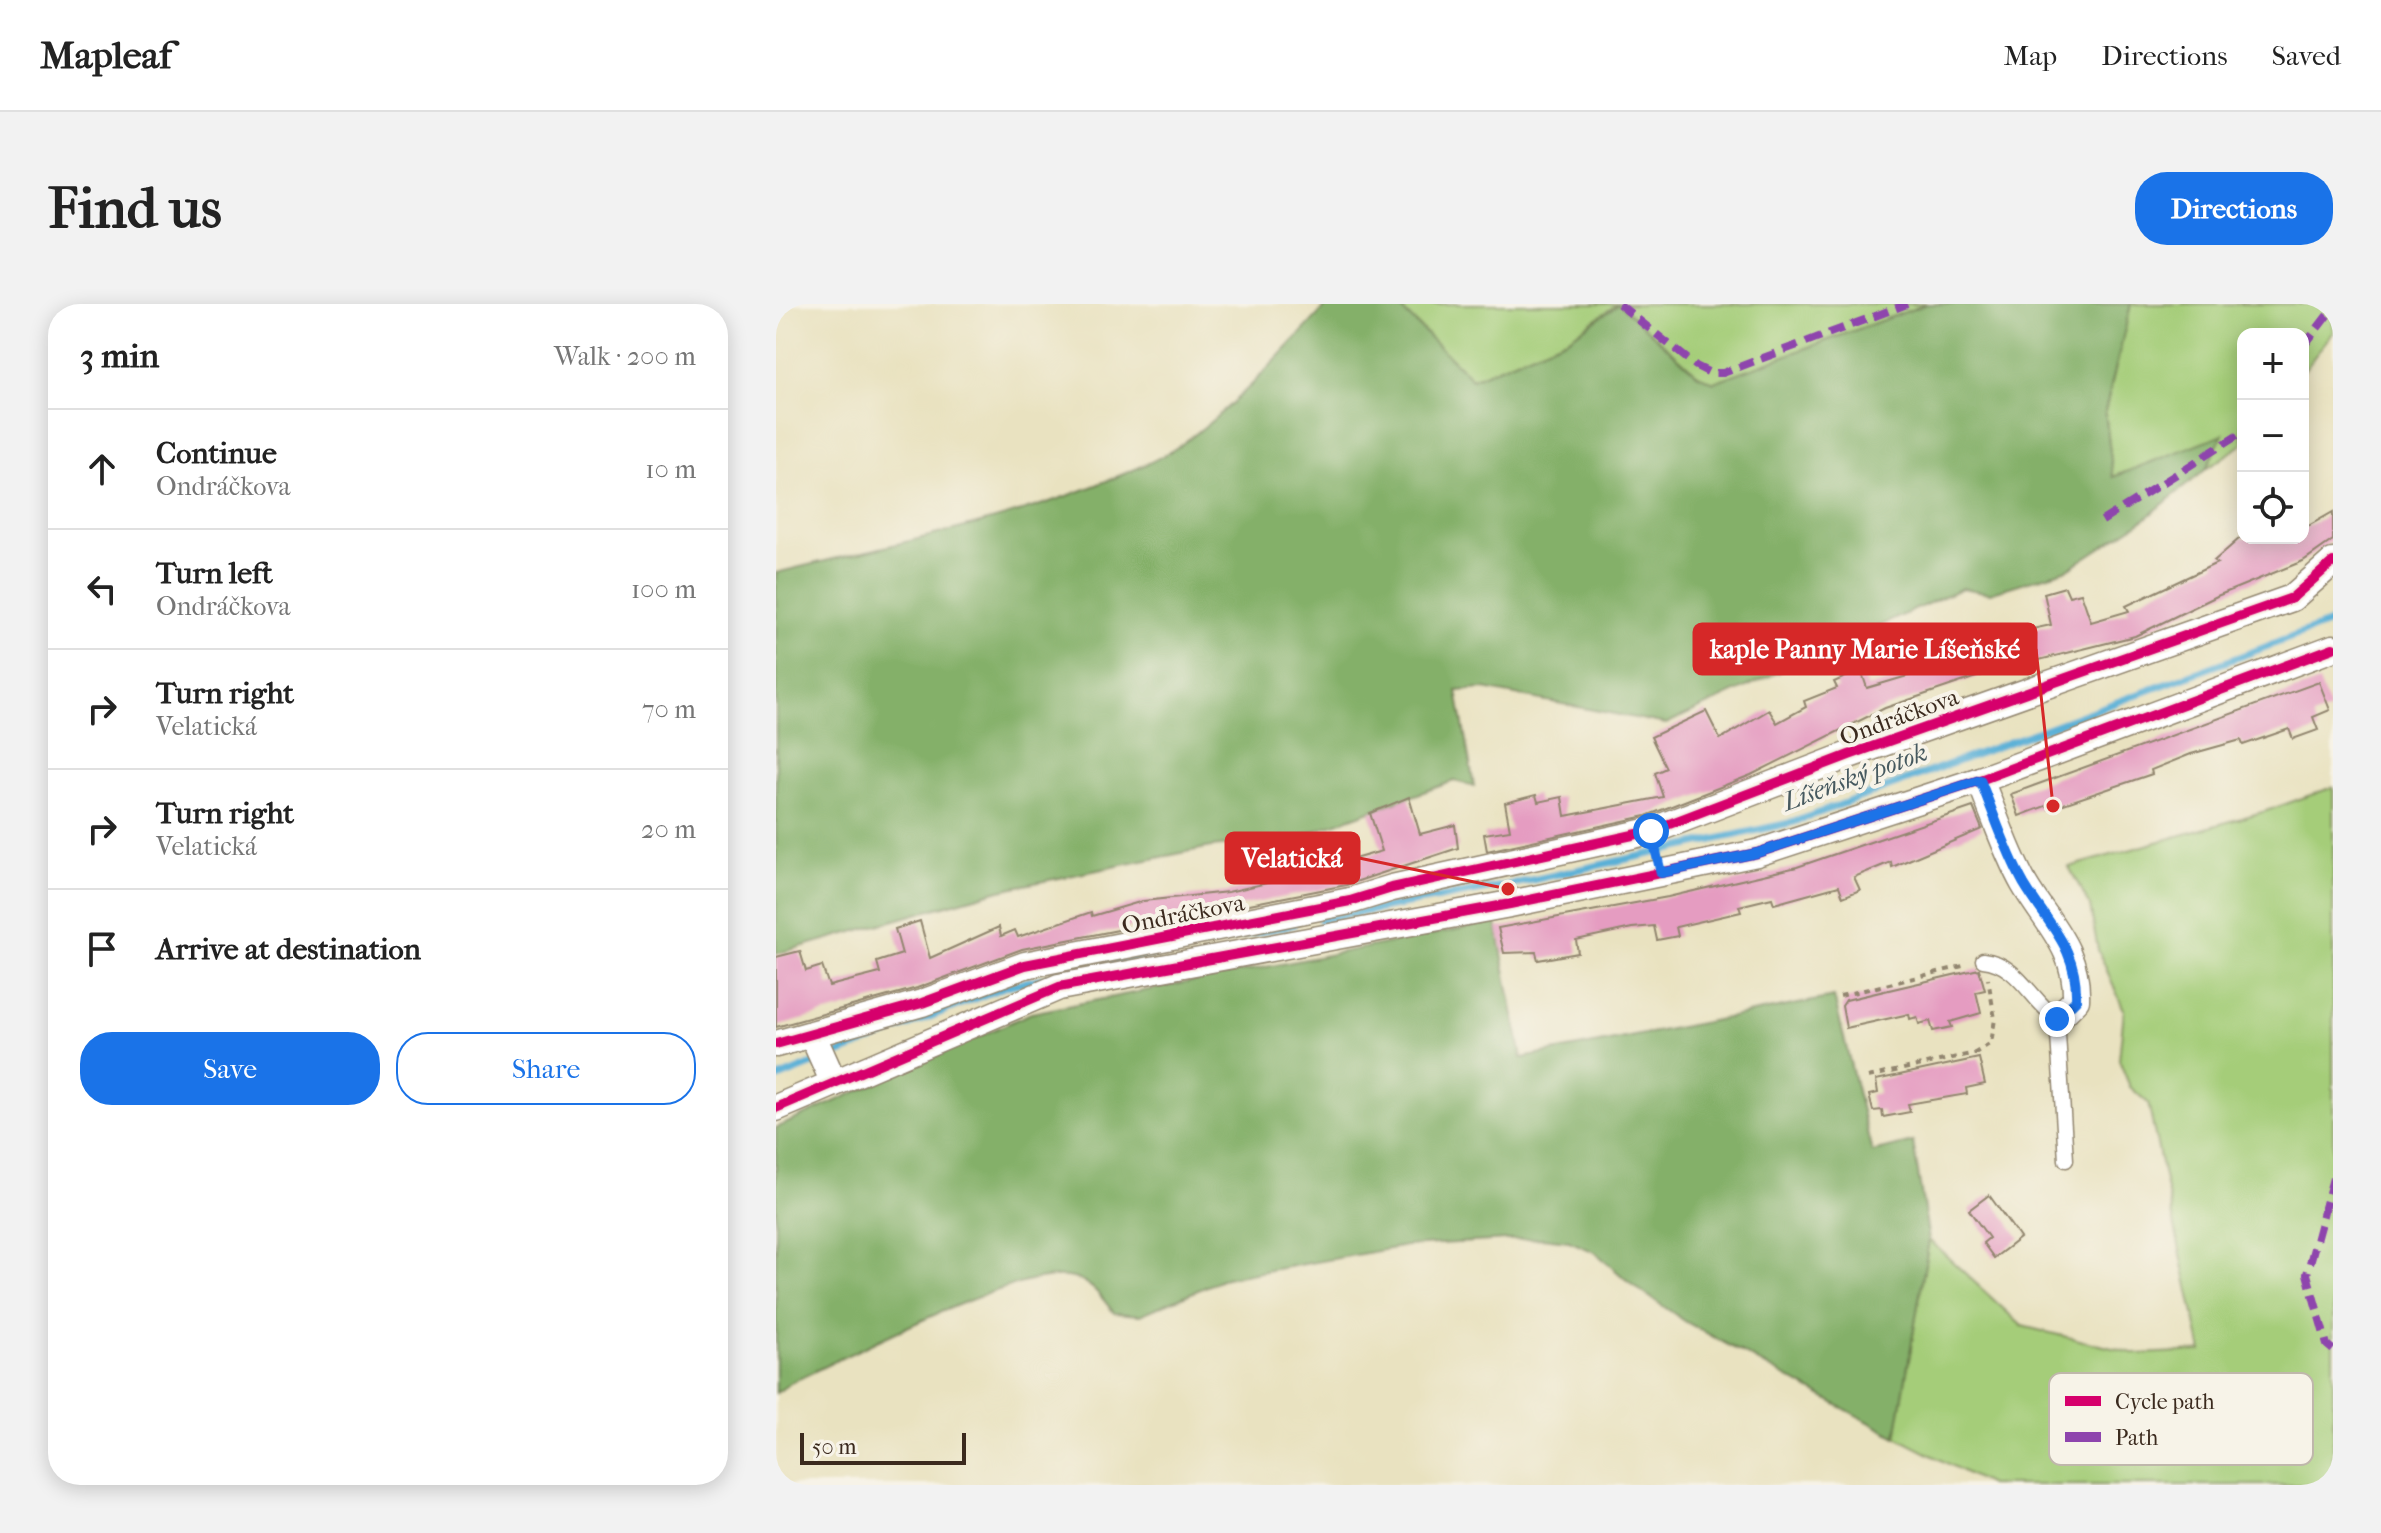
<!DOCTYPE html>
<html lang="en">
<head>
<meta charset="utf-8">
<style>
  :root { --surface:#fff; --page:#f2f2f2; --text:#222; --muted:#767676; --line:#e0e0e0; --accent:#1a73e8 }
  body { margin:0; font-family:"IM FELL French Canon",serif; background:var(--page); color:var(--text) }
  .controls { position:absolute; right:24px; top:24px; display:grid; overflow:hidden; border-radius:16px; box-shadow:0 4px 20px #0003 }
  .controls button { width:72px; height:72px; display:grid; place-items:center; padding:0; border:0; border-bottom:2px solid var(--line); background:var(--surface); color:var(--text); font:40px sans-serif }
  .scale { position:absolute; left:24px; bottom:20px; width:166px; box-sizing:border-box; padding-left:8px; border:4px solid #3b2a1e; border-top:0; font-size:22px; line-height:28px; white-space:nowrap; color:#3b2a1e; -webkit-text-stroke:6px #f7f3e8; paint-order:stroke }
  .stop { position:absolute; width:24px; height:24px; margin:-18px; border:6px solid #1a73e8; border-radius:50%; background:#fff }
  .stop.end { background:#1a73e8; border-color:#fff; box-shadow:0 2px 8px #0008 }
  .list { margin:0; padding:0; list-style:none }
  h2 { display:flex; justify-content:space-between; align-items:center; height:104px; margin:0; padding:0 32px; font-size:34px }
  h2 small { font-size:26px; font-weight:400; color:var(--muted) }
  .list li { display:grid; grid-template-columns:52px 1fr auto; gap:24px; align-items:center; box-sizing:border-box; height:120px; padding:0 32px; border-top:2px solid var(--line) }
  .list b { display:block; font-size:30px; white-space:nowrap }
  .list p { margin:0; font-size:26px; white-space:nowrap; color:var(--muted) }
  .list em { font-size:26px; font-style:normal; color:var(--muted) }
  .actions { display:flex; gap:16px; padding:24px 32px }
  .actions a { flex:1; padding:18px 0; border:2px solid var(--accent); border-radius:32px; text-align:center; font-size:28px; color:var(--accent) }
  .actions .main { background:var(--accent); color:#fff }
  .icon { flex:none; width:44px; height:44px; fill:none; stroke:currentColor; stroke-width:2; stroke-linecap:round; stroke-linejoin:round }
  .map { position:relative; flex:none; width:1557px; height:1181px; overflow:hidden; border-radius:32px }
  header { display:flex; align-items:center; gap:48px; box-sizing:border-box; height:112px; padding:0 40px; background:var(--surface); border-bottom:2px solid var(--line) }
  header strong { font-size:38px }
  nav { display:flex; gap:44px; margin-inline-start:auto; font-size:28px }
  .intro { display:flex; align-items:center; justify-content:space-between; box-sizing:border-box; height:192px; padding:0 48px }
  h1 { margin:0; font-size:56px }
  .button { padding:20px 36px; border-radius:32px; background:var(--accent); color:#fff; font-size:28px; font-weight:700 }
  main { display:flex; gap:48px; padding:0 48px }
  aside { flex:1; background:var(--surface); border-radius:32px; box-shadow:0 4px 20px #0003 }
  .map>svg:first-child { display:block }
  .green { fill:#a5cd79; stroke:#707c4c; stroke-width:2 }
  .forest { fill:#84b069; stroke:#606d44; stroke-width:2 }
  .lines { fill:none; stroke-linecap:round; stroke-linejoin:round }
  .stream { stroke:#5ab0d7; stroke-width:7 }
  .building { fill:#e59cc1 }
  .service-casing { stroke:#92866f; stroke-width:17 }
  .minor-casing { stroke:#92866f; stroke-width:29 }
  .path { stroke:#92866f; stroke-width:4; stroke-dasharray:6 6; stroke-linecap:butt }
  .service { stroke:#fff; stroke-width:14 }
  .minor { stroke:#fff; stroke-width:26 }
  .quiet { stroke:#8e44ad; stroke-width:8; stroke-dasharray:16 8; stroke-linecap:butt }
  .cycleway-casing { stroke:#f7f3e8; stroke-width:15 }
  .cycleway { stroke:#d6006c; stroke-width:10 }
  .route { stroke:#1a73e8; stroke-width:10 }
  .labels { text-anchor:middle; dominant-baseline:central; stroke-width:8; stroke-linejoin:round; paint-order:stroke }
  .street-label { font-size:24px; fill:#3b2a1e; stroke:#f7f3e8 }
  .water-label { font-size:26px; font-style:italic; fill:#46595f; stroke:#f7f3e8 }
  .key { fill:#f7f3e8; stroke:#bfb7ab; stroke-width:2 }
  .key-label { font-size:22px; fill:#3b2a1e }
  .leader { fill:none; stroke:#d62828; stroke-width:3 }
  .callout-dot { fill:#d62828; stroke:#f7f3e8; stroke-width:3 }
  .callout { fill:#d62828; stroke:#d62828; stroke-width:3 }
  .callout-label { font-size:26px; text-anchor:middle; font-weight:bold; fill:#fff }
</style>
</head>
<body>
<header>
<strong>Mapleaf</strong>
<nav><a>Map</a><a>Directions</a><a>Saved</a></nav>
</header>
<div class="intro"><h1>Find us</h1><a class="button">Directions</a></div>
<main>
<aside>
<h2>3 min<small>Walk · 200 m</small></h2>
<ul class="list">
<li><svg class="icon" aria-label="ahead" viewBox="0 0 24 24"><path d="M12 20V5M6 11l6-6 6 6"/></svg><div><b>Continue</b><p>Ondráčkova</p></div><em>10 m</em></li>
<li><svg class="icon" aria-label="left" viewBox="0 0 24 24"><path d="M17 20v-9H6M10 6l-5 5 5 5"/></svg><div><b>Turn left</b><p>Ondráčkova</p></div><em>100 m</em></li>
<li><svg class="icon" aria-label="right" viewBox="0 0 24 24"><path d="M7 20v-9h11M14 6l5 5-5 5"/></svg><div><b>Turn right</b><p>Velatická</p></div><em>70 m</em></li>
<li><svg class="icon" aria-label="right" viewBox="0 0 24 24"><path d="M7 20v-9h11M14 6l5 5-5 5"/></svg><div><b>Turn right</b><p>Velatická</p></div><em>20 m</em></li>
<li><svg class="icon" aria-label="arrive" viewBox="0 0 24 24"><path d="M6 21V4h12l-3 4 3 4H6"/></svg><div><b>Arrive at destination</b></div></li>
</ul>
<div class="actions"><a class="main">Save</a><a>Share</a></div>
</aside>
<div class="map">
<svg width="1557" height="1181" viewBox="0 0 1557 1181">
  <rect width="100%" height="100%" fill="#f7f3e8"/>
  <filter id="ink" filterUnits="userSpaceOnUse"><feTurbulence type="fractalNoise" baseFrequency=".0125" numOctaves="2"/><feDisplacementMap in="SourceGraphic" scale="16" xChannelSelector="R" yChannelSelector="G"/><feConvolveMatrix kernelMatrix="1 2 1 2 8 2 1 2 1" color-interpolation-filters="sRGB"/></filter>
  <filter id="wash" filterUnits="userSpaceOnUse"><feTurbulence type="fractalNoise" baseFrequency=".006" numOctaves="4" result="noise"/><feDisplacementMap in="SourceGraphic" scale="32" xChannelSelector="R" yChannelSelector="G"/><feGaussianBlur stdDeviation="1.8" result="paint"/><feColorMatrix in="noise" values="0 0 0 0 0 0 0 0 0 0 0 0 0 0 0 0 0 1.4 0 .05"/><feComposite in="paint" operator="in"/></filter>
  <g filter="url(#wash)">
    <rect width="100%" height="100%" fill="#e9e2c0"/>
    <g class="green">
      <polygon points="620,0 841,0 793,34 696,75"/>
      <polygon points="843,0 1151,0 938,78 922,71"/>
      <polygon points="1355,0 1557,0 1557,28 1527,67 1527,30 1467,30 1467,140 1430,165 1446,131 1337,173 1329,107"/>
      <polygon points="1557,483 1557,1181 1213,1181 1120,1133 1153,936 1246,1022 1361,1050 1426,1047 1372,799 1354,783 1343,756 1348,706 1322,646 1314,602 1293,563 1490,507"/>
    </g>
    <g class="forest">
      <path d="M552,0H620L696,75L793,34L843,0L922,71L938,78L1151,0H1355L1329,107L1337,173L1447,130L1430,165L1370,214L1292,265L1214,289L1186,284L890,420L708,385L681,387L698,482L678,477L516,535L435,543L224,586L0,650V269C106,242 213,223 315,183C345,171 376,160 403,142C459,103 506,50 552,0Z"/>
      <path d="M720,618L746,754L1058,693L1096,848L1137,838L1153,936L1120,1133L910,1018L855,980L819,948L793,937L766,934L630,942L450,974L364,1011L338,1009C326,994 317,979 297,974C243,961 74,1051 16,1078L0,1089V824L255,709Z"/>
    </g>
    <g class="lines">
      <g class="stream">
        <polyline points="545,616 738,580 1018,518 1557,318"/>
        <polyline points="54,753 230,682 517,621"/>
        <polyline points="0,775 42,758"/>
      </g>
    </g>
    <g id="blocks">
      <g class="building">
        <polygon points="1557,208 1557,236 1527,257 1441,292 1359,332 1215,368 1109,404 975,471 870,512 711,547 708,530 734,526 729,499 760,491 762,498 786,493 789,512 887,493 879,469 890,464 875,433 930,407 944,435 993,406 1001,419 1030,403 1028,397 1061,384 1058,378 1085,366 1091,384 1138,370 1135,360 1196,338 1275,321 1268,289 1289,283 1293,292 1305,289 1315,318 1353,307 1350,302 1441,259 1438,257 1464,234 1527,234 1527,225"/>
        <polygon points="1543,378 1554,406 1537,413 1542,426 1517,435 1513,425 1467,441 1465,436 1415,450 1375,466 1376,470 1273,505 1272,501 1243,512 1235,490"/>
        <polygon points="633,493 644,530 679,521 682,544 570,581 246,645 141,684 0,723 0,653 24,647 30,667 46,662 53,682 104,669 101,658 126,650 119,625 144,617 154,654 223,623 225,632 239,626 242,633 315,608 316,612 367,597 452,588 508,575 606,547 594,509"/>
        <polygon points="1197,503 1206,525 1116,563 1115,558 1078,573 1084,586 1067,593 1063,582 998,600 996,594 963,602 965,608 900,623 902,632 881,636 878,622 856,624 800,636 802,649 762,656 760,648 728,649 722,624 892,593 1021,563"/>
        <polygon points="1203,665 1209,686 1200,688 1205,709 1174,718 1176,723 1157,727 1154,717 1143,720 1141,713 1134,715 1133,710 1070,724 1066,702 1070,696"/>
        <polygon points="1203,754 1209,780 1190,784 1191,790 1132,800 1134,808 1107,813 1106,806 1097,807 1093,791 1102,789 1100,776"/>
        <polygon points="1213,891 1244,934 1218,954 1207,939 1213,934 1193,906"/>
      </g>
    </g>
  </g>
  <g filter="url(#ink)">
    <use href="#blocks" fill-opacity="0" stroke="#92866f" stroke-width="2"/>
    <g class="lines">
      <defs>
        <path id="service" d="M1207,656C1241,659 1255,696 1281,715L1290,856"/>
        <g id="minor">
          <path d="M1204,476C1218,510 1230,548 1248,580C1272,621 1302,645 1300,696L1281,715"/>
          <polyline points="37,732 58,779"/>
          <polyline points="0,740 146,699 249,661 574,597 616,584 875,527 1073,451 1516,294 1557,258"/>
          <polyline points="0,804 283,683 734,600 981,549 1204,476 1557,344"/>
        </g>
      </defs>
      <use href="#service" class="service-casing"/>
      <use href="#minor" class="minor-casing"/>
      <g class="path">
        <polyline points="1064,692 1191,661"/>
        <polyline points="1092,773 1199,749 1215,739 1219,715 1212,675"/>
      </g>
      <use href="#service" class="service"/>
      <use href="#minor" class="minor"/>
      <g class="quiet">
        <polyline points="843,0 920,62 934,69 947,69 1131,0"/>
        <polyline points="1527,43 1557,4"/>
        <polyline points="1326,217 1467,128"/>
        <polyline points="1557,874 1531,970 1551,1041 1557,1046"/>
      </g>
      <defs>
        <g id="cycleway">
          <polyline points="0,740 146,699 249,661 574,597 616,584 875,527 1073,451 1516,294 1557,258"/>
          <polyline points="0,804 283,683 734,600 981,549 1204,476 1557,344"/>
        </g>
      </defs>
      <use href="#cycleway" class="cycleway-casing"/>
      <use href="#cycleway" class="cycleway"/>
    </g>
  </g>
  <g class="lines" filter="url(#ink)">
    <path class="route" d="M875,527L885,569L981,549L1204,476C1218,510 1230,548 1248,580C1273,622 1302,644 1300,696L1281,715"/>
  </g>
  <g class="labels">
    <g class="street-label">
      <text transform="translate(1123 413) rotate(-20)">Ondráčkova</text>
      <text transform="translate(407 610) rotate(-11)">Ondráčkova</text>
    </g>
    <g class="water-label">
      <text transform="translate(1079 473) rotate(-20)">Líšeňský potok</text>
    </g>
  </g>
  <rect x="1273" y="1069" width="264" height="92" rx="12" class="key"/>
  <rect x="1289" y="1092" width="36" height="10" fill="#d6006c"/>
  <rect x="1289" y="1128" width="36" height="10" fill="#8e44ad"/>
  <g class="key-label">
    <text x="1339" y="1105">Cycle path</text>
    <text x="1339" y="1141">Path</text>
  </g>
  <path class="leader" d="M1277 502L1260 345M732 585L583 554"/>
  <g class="callout-dot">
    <circle cx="1277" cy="502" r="8"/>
    <circle cx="732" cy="585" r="8"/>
  </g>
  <g class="callout">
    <rect x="918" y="320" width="342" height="50" rx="8"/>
    <rect x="450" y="529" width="133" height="50" rx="8"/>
  </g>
  <g class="callout-label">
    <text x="1089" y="354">kaple Panny Marie Líšeňské</text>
    <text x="516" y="563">Velatická</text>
  </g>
</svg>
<div class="controls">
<button>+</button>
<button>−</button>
<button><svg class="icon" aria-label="locate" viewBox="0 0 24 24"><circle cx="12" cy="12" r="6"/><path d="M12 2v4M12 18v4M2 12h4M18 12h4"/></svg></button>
</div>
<div class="scale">50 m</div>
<div class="stop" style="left:875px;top:527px"></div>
<div class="stop end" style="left:1281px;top:715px"></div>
</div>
</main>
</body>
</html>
